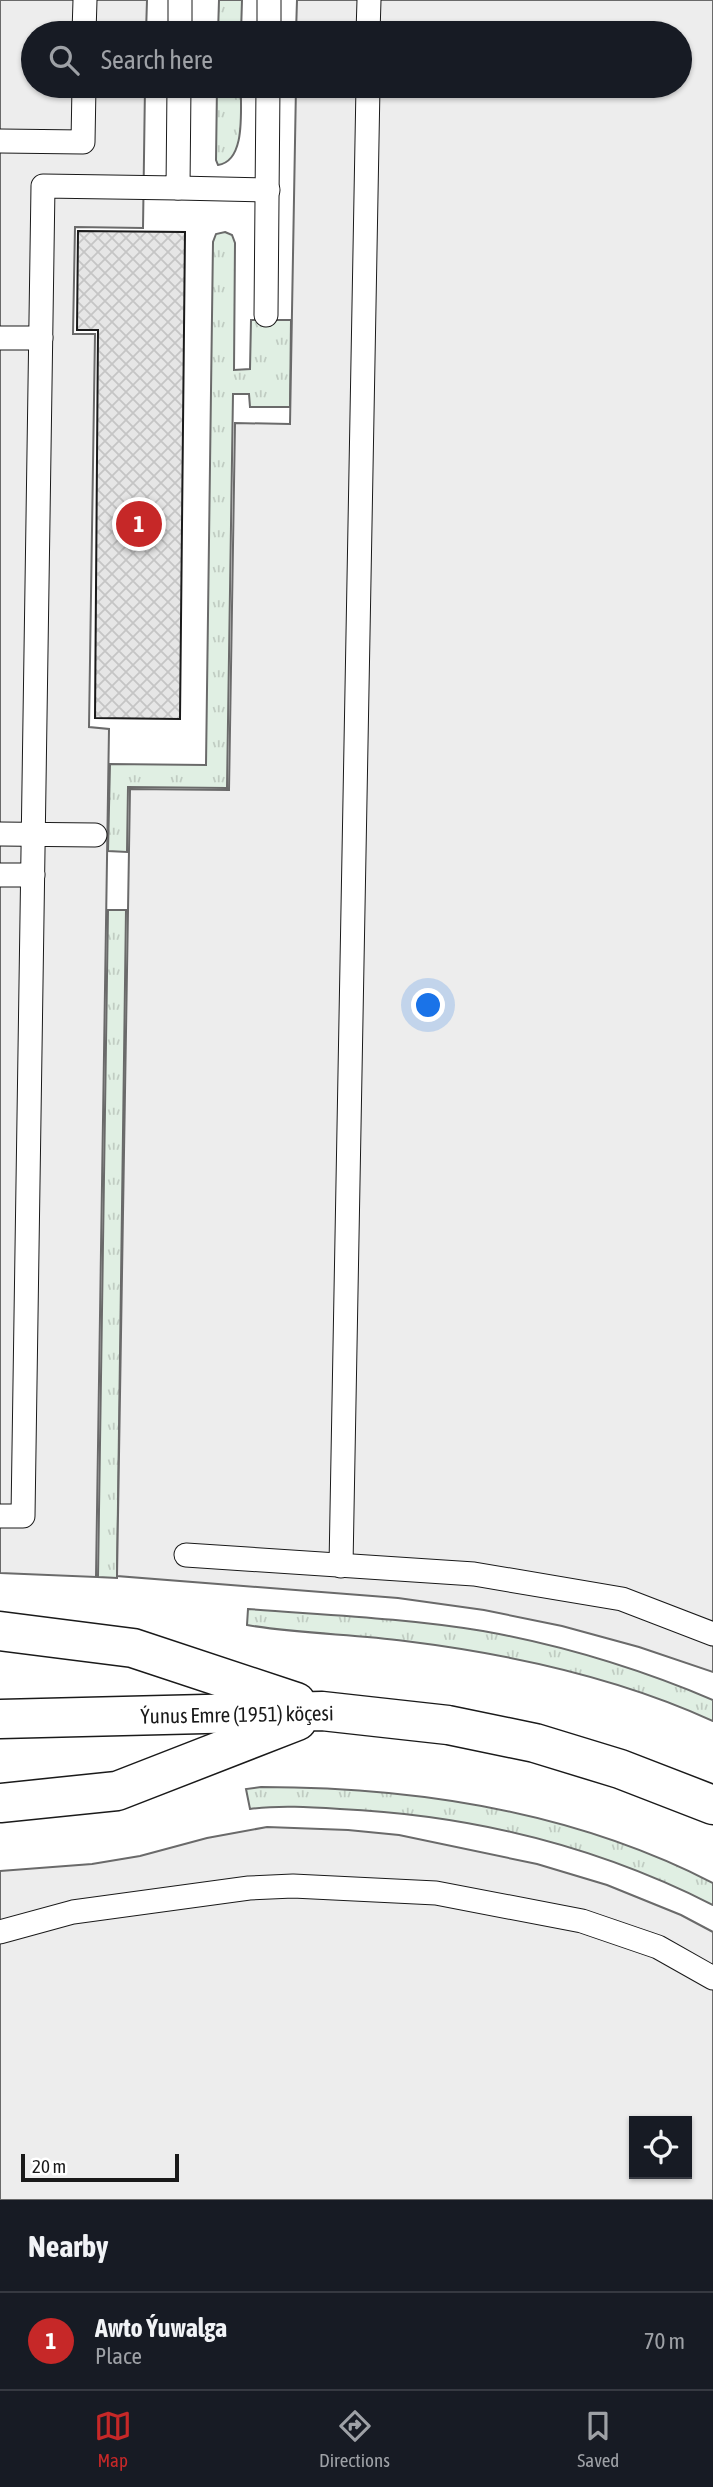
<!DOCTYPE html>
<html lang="en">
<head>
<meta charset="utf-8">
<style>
  :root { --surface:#171b24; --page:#20242c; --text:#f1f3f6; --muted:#9ea1a6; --line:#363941; --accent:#c62828 }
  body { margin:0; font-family:"Asap Condensed",sans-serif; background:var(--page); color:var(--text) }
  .controls { position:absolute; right:21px; bottom:21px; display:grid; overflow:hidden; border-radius:0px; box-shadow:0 2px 5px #0004 }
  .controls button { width:63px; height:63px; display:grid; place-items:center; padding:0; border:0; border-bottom:2px solid var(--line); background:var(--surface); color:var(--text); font:35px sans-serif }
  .scale { position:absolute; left:21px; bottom:18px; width:158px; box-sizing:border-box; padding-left:7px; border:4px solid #1a1a1a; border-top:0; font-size:19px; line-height:24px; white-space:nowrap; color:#1a1a1a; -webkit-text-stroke:5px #fff; paint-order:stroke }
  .you { position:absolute; left:429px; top:1006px; width:24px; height:24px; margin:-18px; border:5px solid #fff; border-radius:50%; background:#1a73e8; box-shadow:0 0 0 10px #1a73e833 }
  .badge { display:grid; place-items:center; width:46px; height:46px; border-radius:50%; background:var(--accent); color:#fff; font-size:23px; font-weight:700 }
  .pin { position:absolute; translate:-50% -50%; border:4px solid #fff; box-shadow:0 2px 7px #0006 }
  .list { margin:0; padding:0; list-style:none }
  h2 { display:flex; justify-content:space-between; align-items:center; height:91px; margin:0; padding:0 28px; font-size:30px }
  h2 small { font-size:23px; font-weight:400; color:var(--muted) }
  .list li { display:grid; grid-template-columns:46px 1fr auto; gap:21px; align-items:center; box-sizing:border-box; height:98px; padding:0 28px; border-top:2px solid var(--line) }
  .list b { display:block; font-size:26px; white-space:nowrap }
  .list p { margin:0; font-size:23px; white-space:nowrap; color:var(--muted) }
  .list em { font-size:23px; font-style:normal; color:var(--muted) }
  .icon { flex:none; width:38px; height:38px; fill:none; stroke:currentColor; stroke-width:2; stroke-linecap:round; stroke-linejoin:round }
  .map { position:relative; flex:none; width:713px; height:2200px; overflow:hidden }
  .search { position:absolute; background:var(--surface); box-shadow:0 2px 5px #0004; left:21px; right:21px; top:21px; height:77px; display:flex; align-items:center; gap:18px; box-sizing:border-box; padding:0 24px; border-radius:38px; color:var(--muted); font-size:26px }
  .sheet { height:189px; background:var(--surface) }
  nav { display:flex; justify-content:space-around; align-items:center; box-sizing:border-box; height:98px; border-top:2px solid var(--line); background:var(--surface); font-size:19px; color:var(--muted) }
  nav a { display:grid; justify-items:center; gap:4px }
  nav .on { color:var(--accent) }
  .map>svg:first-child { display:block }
  .grass { fill:url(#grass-tufts); stroke:#6a6a6a; stroke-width:2 }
  .parking { fill:#ededed; stroke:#6a6a6a; stroke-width:2; fill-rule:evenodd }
  .building { fill:url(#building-cross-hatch); stroke:#1a1a1a; stroke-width:2 }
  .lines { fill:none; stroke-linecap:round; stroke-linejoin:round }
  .lane-casing { stroke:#1a1a1a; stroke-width:25 }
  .secondary-casing { stroke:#1a1a1a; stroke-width:41 }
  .lane { stroke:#fff; stroke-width:23 }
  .secondary { stroke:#fff; stroke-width:38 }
  .labels { text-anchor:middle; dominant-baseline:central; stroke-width:5; stroke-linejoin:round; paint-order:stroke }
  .street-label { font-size:21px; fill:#1a1a1a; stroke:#fff }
</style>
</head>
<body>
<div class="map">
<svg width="713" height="2200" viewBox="0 0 713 2200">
  <defs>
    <pattern id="grass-tufts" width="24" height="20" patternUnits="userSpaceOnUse" patternTransform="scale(1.75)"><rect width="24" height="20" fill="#e0efe3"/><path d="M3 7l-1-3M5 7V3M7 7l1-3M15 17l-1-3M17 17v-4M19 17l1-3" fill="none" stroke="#c0ccc2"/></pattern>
    <pattern id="building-cross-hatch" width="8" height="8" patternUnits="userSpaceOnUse" patternTransform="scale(1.75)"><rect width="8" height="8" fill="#e6e6e6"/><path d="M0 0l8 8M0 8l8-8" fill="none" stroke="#c5c5c5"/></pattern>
  </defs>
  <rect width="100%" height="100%" fill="#fff"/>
  <g class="grass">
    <polygon points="219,0 242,0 241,33 218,33"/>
    <path d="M217,86H241C240,107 247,161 218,165L216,160Z"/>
    <polygon points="225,232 232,235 235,243 234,370 250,369 251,320 291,320 290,407 250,407 249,394 233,394 227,788 128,787 127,852 108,851 110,764 206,765 213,242 216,234"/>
    <polygon points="108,910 126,910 117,1578 98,1577"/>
    <path d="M248,1609C326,1615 405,1618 483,1631C561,1645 640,1669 713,1700V1721C617,1677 510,1654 405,1641C353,1634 300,1634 247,1625Z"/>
    <path d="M261,1787C416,1787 573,1811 713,1883V1905C597,1846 470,1815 340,1809C310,1807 279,1805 250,1809L246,1789Z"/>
  </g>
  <g class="parking">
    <polygon points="0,0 147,0 146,33 33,33 33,86 145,86 143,228 75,227 73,334 95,334 89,727 109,729 96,1577 0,1573"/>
    <polygon points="297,0 713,0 713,1672 639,1647 562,1626 484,1610 398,1598 117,1576 130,789 229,790 235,423 290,424 296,86 680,86 680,33 296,33"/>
    <path d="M267,1827L348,1830L399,1835L537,1864L607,1885L681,1915L713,1932V2200H0V1871L92,1864L140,1856L207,1838ZM634,2121H687V2174H634Z"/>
  </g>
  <polygon class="building" points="78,231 185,232 180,719 95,718 98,330 77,330"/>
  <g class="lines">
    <defs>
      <g id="lane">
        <polyline points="84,33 85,0"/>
        <polyline points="180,33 180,0"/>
        <polyline points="269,33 269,0"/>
        <polyline points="368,33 369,0"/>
        <polyline points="0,141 83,142 84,86"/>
        <polyline points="178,188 268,190"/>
        <polyline points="266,315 268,86"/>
        <polyline points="0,338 41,338"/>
        <polyline points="0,834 95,835"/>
        <polyline points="0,875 33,875"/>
        <polyline points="0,1516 23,1516 43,186 178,188 179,86"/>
        <polyline points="186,1555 474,1574 622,1599 713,1634"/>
        <polyline points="341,1566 368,86"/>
        <polyline points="0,1932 73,1912 249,1888 293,1886 436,1893 582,1921 658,1947 713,1978"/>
      </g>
      <g id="secondary">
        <polyline points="0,1631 133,1648 296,1702"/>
        <polyline points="0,1719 322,1711 448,1725 535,1743 620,1769 713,1805"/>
        <polyline points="0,1803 117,1791 297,1721"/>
      </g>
    </defs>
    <use href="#lane" class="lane-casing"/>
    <use href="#secondary" class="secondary-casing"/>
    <use href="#lane" class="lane"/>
    <use href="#secondary" class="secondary"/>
  </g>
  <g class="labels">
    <g class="street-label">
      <text transform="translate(237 1714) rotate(-1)">Ýunus Emre (1951) köçesi</text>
    </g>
  </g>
</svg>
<div class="controls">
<button><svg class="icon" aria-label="locate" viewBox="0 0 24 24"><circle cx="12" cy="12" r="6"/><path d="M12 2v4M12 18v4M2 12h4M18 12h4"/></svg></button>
</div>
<div class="scale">20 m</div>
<div class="you"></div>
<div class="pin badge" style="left:139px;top:524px">1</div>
<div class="search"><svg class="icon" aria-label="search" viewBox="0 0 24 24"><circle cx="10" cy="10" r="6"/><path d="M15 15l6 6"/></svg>Search here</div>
</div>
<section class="sheet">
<h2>Nearby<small></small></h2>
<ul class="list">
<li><span class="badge">1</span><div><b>Awto Ýuwalga</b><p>Place</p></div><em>70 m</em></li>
</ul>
</section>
<nav>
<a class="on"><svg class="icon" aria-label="map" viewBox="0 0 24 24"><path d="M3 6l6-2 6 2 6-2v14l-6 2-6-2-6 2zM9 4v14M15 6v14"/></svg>Map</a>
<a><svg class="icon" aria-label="directions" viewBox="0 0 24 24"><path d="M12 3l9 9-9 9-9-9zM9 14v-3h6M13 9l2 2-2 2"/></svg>Directions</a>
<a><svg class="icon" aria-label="saved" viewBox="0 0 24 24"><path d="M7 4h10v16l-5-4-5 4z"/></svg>Saved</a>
</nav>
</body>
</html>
